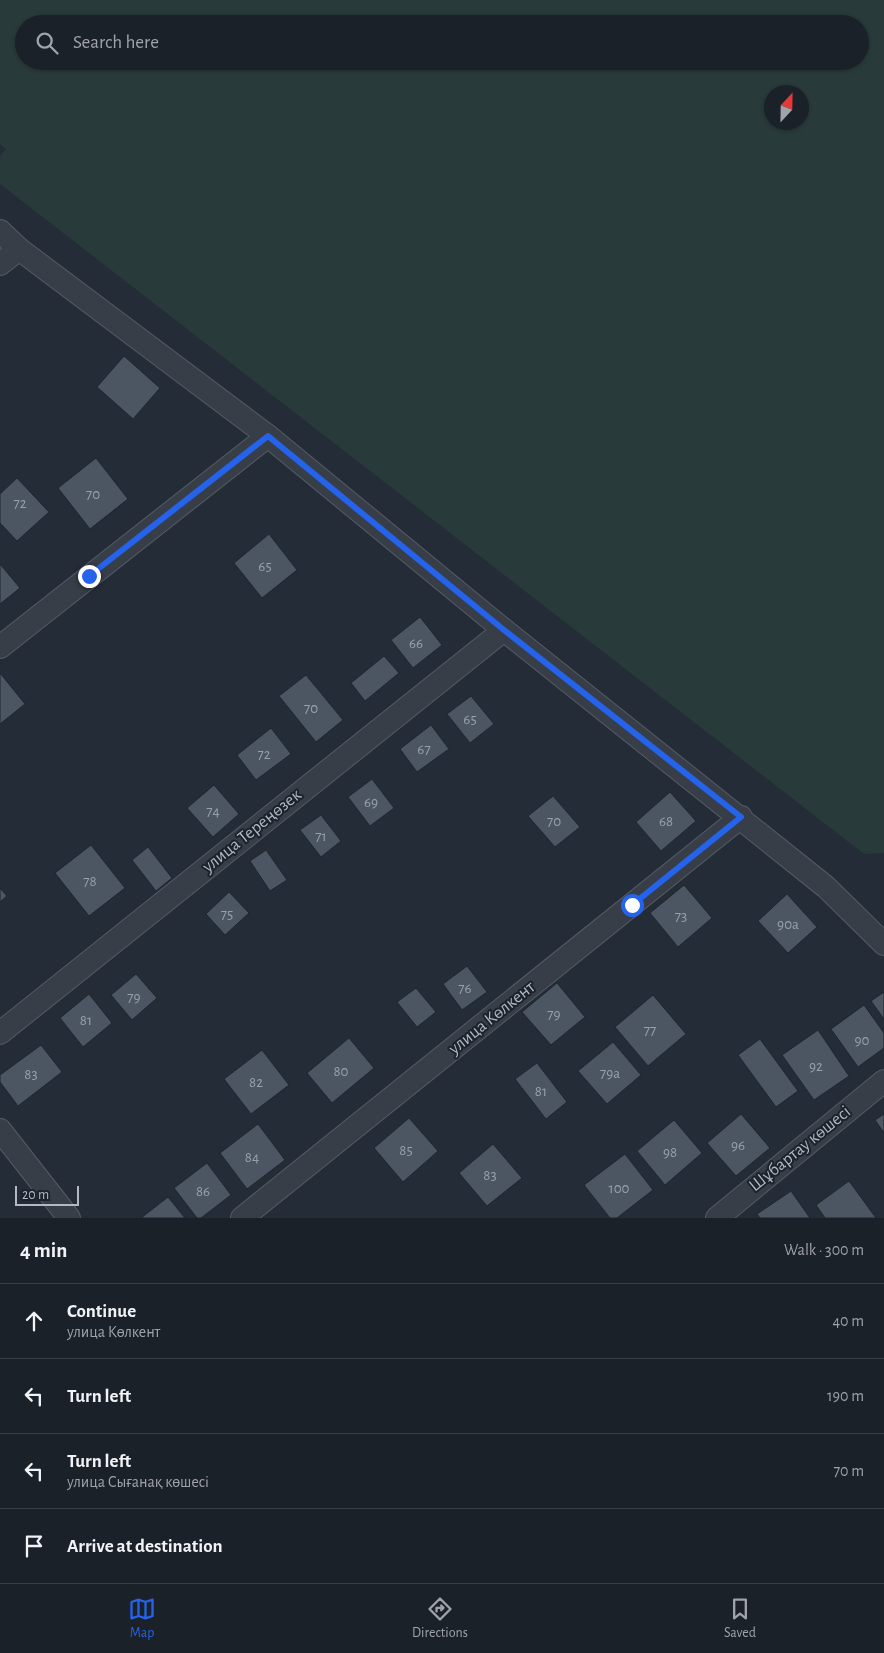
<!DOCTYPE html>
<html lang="en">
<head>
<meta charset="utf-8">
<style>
  :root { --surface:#1b2129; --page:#242931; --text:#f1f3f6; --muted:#a0a3a8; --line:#393e46; --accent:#2563eb }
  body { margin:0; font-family:"Alegreya Sans",sans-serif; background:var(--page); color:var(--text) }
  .compass { position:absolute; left:764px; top:85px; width:45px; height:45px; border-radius:50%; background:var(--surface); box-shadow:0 1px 4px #0004; rotate:22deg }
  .scale { position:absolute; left:15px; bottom:12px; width:64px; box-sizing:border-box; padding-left:5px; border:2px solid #b2b9c3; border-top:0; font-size:14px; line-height:18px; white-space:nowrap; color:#b2b9c3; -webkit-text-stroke:4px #1c232c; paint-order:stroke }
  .stop { position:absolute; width:15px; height:15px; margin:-11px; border:4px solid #2563eb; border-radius:50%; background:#fff }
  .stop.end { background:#2563eb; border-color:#fff; box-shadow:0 1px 5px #0008 }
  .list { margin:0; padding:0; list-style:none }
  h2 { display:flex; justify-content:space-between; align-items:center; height:65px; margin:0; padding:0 20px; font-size:21px }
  h2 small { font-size:16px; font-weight:400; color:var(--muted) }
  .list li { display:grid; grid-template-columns:32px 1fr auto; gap:15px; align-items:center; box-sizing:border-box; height:75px; padding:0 20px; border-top:1px solid var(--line) }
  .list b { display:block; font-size:19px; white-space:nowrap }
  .list p { margin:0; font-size:16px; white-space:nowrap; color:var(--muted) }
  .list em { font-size:16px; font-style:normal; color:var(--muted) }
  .icon { flex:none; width:28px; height:28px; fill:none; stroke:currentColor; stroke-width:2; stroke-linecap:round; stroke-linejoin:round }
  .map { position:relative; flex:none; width:884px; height:1218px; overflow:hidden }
  .search { position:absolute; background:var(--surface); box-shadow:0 1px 4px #0004; left:15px; right:15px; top:15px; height:55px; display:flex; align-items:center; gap:12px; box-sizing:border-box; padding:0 18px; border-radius:28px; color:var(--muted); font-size:19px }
  .sheet { height:365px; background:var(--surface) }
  nav { display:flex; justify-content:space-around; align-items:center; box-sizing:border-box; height:70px; border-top:1px solid var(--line); background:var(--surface); font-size:14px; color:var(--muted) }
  nav a { display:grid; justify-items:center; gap:2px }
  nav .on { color:var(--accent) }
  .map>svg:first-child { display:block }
  .green { fill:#293a3a; fill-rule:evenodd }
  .building { fill:#4c5662; stroke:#1e252e }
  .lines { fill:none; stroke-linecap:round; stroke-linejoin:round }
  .minor-casing { stroke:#555c65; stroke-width:24 }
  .minor { stroke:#373e47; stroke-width:22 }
  .route { stroke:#2563eb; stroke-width:6 }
  .labels { text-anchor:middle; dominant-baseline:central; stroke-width:4; stroke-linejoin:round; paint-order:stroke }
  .number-label { font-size:15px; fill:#98a0ab }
  .street-label { font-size:18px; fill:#b2b9c3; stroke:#1c232c }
</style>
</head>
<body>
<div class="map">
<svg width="884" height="1218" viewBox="0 0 884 1218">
  <rect width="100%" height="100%" fill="#242c37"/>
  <path class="green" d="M0,0H884V853L864,854L0,184V156L6,149L0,144ZM24,24H860V61H24ZM772,92H802V122H772Z"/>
  <g class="building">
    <polygon points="124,356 160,388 133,419 97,387"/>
    <polygon points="96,458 128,499 90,529 58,488"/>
    <polygon points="17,478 49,512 17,541 0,523 0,494"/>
    <polygon points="269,534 297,570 262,598 234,563"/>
    <polygon points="0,564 20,588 0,604"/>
    <polygon points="420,617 442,645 413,668 391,640"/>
    <polygon points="384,656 399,673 365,701 351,683"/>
    <polygon points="0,673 25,704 0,724"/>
    <polygon points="306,675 343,720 316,742 279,696"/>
    <polygon points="471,696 494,724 470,743 447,714"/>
    <polygon points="431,725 449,749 417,772 400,749"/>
    <polygon points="271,728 291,754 256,780 237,755"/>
    <polygon points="372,779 394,808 370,826 348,797"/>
    <polygon points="214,785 239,814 213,837 187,808"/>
    <polygon points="670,792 696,821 661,851 636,822"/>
    <polygon points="553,796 580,827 555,847 528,816"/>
    <polygon points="321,815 341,841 321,857 300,830"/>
    <polygon points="91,845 125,888 89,916 55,873"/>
    <polygon points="148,847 172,878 156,891 132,860"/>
    <polygon points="266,850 287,880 270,891 250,861"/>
    <polygon points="684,885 712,918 678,947 650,913"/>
    <polygon points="0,888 7,896 0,902"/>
    <polygon points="229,892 249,913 225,935 206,914"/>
    <polygon points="787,894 817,927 788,953 758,921"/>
    <polygon points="467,966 487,992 462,1010 443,984"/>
    <polygon points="136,974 157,998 132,1020 111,995"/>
    <polygon points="557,983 585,1017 551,1045 522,1012"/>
    <polygon points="416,988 436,1012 417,1027 397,1002"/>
    <polygon points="884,992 884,1019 871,1001"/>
    <polygon points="89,994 112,1023 83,1047 60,1018"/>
    <polygon points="653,995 686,1034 648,1066 615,1027"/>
    <polygon points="864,1005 884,1033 884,1048 858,1067 831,1029"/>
    <polygon points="818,1030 849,1076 814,1100 782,1055"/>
    <polygon points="349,1038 374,1068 332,1103 307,1073"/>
    <polygon points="760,1039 798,1091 776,1107 738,1055"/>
    <polygon points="613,1042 641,1075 607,1104 578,1071"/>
    <polygon points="41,1045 62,1072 18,1106 0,1082 0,1075"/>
    <polygon points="262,1050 289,1085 251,1114 224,1079"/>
    <polygon points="537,1063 567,1102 546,1119 515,1079"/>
    <polygon points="741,1114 770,1148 736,1176 707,1143"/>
    <polygon points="884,1114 884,1133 875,1120"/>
    <polygon points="409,1118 438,1151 403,1182 374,1148"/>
    <polygon points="674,1120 702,1153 665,1185 637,1151"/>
    <polygon points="258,1124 285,1160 247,1189 220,1153"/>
    <polygon points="493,1144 522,1178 487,1206 459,1173"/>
    <polygon points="625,1154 653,1190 617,1218 610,1218 584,1185"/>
    <polygon points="207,1163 231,1195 201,1218 197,1218 174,1188"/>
    <polygon points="849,1181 876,1218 825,1218 816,1205"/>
    <polygon points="791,1191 810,1218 760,1218 757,1214"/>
    <polygon points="168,1197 185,1218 141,1218"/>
  </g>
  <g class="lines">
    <defs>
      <g id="minor">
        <polyline points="0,231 19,249 268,436 504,630 826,887 884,944"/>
        <polyline points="0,264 19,249"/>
        <polyline points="0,647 268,436"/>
        <polyline points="0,1033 504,630"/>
        <polyline points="0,1130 69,1218"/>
        <polyline points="242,1218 741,817"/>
        <polyline points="717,1218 884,1081"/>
      </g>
    </defs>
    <use href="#minor" class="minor-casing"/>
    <use href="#minor" class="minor"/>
  </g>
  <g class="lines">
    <polyline class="route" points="89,576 268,436 504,630 741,817 632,905"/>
  </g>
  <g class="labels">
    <g class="number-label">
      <text x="93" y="494">70</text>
      <text x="20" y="503">72</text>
      <text x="265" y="566">65</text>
      <text x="416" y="643">66</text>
      <text x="311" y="708">70</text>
      <text x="470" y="719">65</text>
      <text x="424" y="749">67</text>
      <text x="264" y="754">72</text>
      <text x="371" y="802">69</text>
      <text x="213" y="811">74</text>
      <text x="554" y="821">70</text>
      <text x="666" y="821">68</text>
      <text x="321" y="836">71</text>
      <text x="90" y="881">78</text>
      <text x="227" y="914">75</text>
      <text x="681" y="916">73</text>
      <text x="788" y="924">90а</text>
      <text x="465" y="988">76</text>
      <text x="134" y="997">79</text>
      <text x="554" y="1014">79</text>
      <text x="86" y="1020">81</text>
      <text x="650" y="1030">77</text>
      <text x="862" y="1040">90</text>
      <text x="816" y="1066">92</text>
      <text x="341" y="1071">80</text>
      <text x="610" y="1073">79а</text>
      <text x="31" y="1074">83</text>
      <text x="256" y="1082">82</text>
      <text x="541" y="1091">81</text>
      <text x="738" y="1145">96</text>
      <text x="406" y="1150">85</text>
      <text x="670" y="1152">98</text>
      <text x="252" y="1157">84</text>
      <text x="490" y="1175">83</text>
      <text x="619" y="1188">100</text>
      <text x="203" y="1191">86</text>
    </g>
    <g class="street-label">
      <text transform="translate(252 831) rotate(-39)">улица Тереңөзек</text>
      <text transform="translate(492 1018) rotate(-39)">улица Көлкент</text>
      <text transform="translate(800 1149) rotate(-39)">Шұбартау көшесі</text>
    </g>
  </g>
</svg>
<svg class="compass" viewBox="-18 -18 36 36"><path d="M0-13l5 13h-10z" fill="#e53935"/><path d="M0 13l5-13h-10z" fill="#a0a3a8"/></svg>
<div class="scale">20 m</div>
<div class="stop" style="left:632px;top:905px"></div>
<div class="stop end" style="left:89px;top:576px"></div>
<div class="search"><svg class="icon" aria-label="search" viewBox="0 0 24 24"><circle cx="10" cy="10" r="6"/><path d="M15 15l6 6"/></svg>Search here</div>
</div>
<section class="sheet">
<h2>4 min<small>Walk · 300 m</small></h2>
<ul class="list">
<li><svg class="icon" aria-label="ahead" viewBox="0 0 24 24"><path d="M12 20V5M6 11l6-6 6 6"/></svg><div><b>Continue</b><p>улица Көлкент</p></div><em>40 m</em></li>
<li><svg class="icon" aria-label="left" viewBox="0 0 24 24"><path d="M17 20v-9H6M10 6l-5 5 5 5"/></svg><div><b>Turn left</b></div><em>190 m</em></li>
<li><svg class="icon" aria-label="left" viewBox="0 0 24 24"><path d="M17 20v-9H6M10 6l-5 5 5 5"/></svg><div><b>Turn left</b><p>улица Сығанақ көшесі</p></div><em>70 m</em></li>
<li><svg class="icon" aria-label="arrive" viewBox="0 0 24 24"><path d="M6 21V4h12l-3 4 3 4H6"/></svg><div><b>Arrive at destination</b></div></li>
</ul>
</section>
<nav>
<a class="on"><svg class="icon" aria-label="map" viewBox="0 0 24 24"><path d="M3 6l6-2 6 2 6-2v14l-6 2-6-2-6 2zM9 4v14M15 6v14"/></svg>Map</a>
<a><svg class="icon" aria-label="directions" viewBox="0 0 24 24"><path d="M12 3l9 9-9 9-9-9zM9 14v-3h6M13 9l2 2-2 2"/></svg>Directions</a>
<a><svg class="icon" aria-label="saved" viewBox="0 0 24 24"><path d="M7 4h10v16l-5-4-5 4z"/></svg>Saved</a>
</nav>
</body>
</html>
